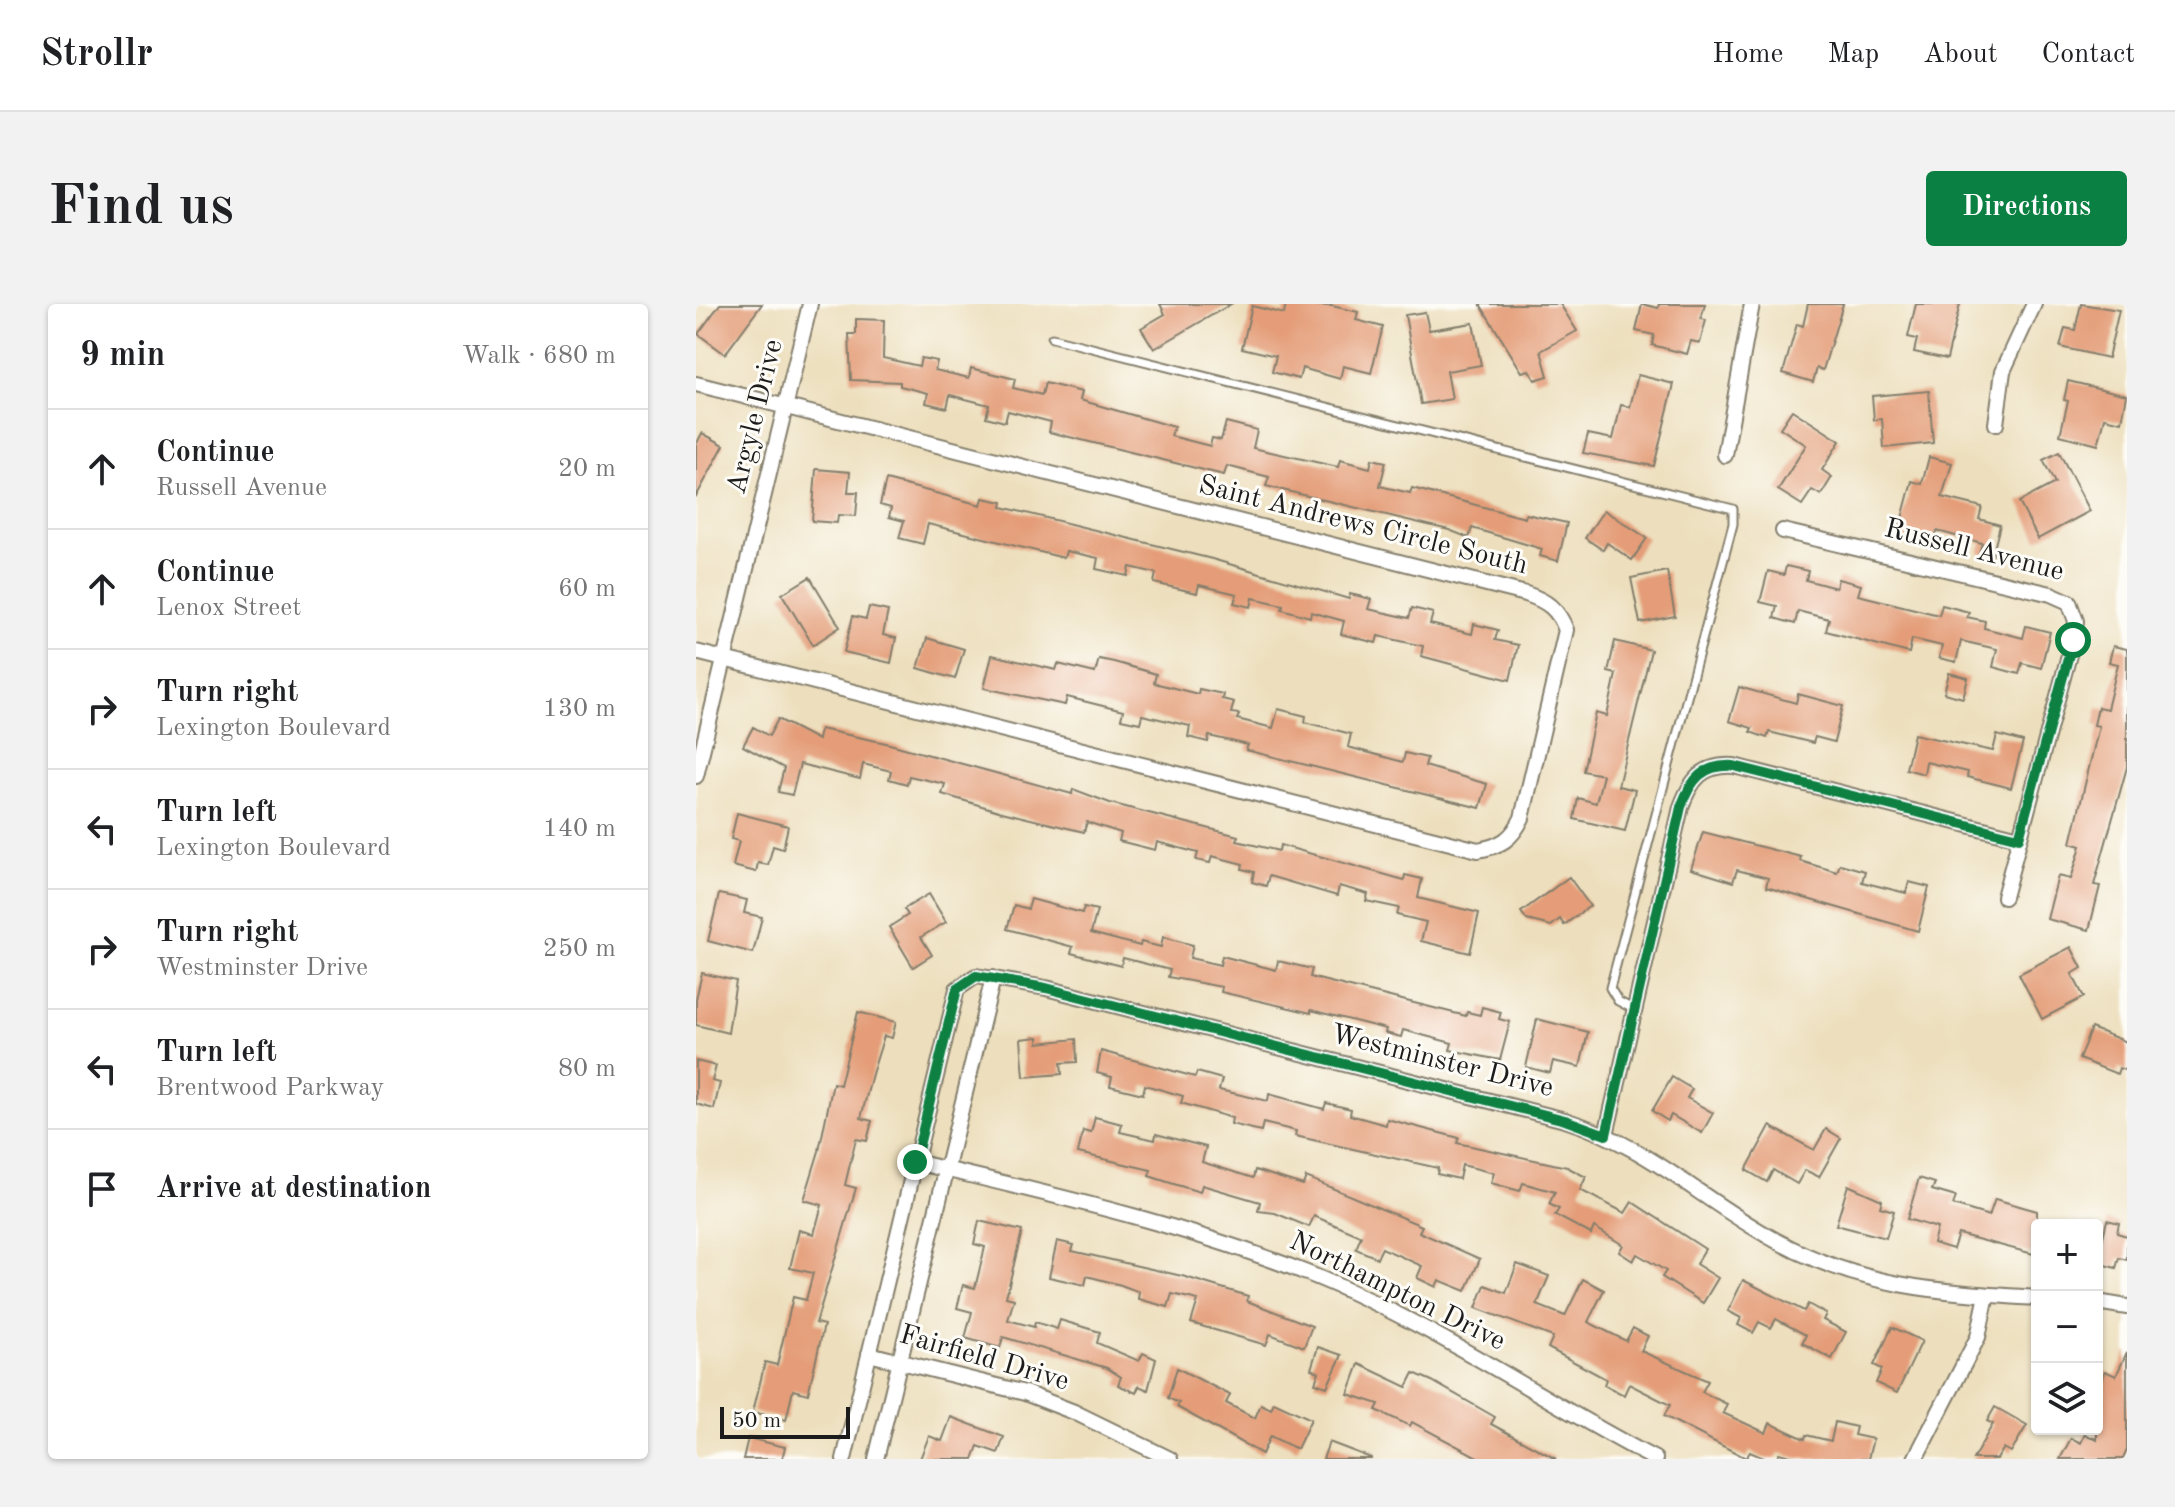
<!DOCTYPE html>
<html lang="en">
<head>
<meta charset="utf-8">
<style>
  :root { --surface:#fff; --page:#f2f2f2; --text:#202124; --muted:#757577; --line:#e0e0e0; --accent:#0b8043 }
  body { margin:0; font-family:"Old Standard TT",serif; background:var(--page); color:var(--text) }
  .controls { position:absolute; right:24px; bottom:24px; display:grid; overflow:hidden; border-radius:8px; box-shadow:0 2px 6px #0004 }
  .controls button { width:72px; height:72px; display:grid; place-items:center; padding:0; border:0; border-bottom:2px solid var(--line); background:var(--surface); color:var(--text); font:40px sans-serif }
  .scale { position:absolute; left:24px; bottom:20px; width:130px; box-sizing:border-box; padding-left:8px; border:4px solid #1c1c1c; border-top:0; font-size:22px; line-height:28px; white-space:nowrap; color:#1c1c1c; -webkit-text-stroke:6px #fdfcf7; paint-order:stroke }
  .stop { position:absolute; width:24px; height:24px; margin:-18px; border:6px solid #0b8043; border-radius:50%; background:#fff }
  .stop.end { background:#0b8043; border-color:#fff; box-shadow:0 2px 8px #0008 }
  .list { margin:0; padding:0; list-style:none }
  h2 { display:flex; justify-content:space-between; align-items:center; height:104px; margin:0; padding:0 32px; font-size:34px }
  h2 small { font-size:26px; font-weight:400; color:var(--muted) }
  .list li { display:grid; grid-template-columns:52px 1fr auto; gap:24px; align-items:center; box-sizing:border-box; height:120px; padding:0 32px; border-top:2px solid var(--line) }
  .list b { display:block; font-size:30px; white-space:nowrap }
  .list p { margin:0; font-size:26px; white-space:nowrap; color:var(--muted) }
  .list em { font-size:26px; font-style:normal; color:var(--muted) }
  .icon { flex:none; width:44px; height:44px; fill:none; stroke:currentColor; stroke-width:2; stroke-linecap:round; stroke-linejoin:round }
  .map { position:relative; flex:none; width:1431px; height:1155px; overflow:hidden; border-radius:8px }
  header { display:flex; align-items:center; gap:48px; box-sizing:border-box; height:112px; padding:0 40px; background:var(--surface); border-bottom:2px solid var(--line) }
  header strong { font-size:38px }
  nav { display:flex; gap:44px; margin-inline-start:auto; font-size:28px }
  .intro { display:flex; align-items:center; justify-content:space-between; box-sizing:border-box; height:192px; padding:0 48px }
  h1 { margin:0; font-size:56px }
  .button { padding:20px 36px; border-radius:8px; background:var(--accent); color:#fff; font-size:28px; font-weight:700 }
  main { display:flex; gap:48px; padding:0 48px }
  aside { flex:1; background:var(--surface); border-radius:8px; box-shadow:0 2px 6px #0004 }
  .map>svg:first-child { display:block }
  .building { fill:#e49d78 }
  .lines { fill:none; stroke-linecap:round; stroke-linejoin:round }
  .lane-casing { stroke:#847e6c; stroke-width:11 }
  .street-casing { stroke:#847e6c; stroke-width:18 }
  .lane { stroke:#fff; stroke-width:7 }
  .street { stroke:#fff; stroke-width:14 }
  .route { stroke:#0b8043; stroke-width:10 }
  .labels { text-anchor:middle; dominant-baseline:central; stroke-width:6; stroke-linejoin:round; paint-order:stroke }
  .street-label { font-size:28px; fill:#1c1c1c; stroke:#fdfcf7 }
</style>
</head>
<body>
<header>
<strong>Strollr</strong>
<nav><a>Home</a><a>Map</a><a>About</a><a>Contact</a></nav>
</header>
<div class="intro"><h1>Find us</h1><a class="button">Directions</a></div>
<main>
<aside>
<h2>9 min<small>Walk · 680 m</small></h2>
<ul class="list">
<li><svg class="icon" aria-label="ahead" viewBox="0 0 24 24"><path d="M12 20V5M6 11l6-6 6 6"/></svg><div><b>Continue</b><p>Russell Avenue</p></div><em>20 m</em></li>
<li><svg class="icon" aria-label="ahead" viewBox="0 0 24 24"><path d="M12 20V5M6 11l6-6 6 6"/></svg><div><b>Continue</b><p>Lenox Street</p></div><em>60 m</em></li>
<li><svg class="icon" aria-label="right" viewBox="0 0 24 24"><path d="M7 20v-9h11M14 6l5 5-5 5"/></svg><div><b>Turn right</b><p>Lexington Boulevard</p></div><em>130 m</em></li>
<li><svg class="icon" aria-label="left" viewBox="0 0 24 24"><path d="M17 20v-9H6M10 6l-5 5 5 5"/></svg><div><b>Turn left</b><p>Lexington Boulevard</p></div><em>140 m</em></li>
<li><svg class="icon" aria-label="right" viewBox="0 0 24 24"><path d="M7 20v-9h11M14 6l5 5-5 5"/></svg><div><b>Turn right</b><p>Westminster Drive</p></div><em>250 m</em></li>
<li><svg class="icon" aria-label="left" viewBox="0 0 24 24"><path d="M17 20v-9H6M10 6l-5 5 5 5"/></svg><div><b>Turn left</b><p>Brentwood Parkway</p></div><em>80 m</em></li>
<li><svg class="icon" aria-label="arrive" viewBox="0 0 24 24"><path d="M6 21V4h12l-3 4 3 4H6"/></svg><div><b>Arrive at destination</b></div></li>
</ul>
</aside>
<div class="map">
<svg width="1431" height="1155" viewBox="0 0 1431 1155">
  <rect width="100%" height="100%" fill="#fdfcf7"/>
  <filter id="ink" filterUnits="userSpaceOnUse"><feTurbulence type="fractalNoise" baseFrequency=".0125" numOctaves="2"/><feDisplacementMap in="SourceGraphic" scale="16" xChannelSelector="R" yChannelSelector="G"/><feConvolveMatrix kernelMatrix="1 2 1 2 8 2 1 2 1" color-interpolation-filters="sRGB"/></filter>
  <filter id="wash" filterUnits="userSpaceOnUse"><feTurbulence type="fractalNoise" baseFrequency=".006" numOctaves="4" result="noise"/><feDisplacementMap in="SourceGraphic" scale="32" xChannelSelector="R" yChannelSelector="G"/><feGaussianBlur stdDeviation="1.8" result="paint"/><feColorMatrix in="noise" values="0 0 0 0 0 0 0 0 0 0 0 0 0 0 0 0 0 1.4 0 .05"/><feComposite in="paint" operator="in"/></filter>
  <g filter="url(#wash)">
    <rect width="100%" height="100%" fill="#eddfbd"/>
    <g id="blocks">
      <g class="building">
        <polygon points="24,0 66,0 29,50 2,30"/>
        <polygon points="464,0 535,0 458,45 445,24 469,10"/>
        <polygon points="590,0 636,2 662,8 660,16 687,23 675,69 647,62 644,75 606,64 603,75 576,68 580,52 546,44 556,2 588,10"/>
        <polygon points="784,0 864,0 881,27 845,47 852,72 839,76 833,66 826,68"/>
        <polygon points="946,0 962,4 963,0 1009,0 1005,15 1010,16 1004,39 995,37 991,50 956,41 958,31 940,27"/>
        <polygon points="1112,0 1147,0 1127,66 1121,64 1117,78 1087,69 1101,20 1107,22"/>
        <polygon points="1220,0 1264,0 1251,55 1218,48 1221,35 1212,33"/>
        <polygon points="1385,0 1423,6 1412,54 1364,43 1369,24 1379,26"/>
        <polygon points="729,8 733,26 777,19 785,61 751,67 756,95 725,100 709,11"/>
        <polygon points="160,15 188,16 187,54 223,62 225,54 241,57 239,66 273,74 275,64 319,75 317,84 346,91 349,79 386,88 384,96 478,123 475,132 514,142 516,134 525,136 530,118 561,126 557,144 642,163 644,156 674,164 676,155 690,158 684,182 714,189 716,184 829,214 830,210 871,219 862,257 844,252 846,245 776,224 773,234 753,226 570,182 573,173 531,162 528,171 353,128 355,118 312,107 309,118 290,113 293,101 254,91 251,104 230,99 232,89 204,82 204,78 155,76 153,30 160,30"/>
        <polygon points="942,71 978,80 958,162 887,149 892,130 917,135 925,101 934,103"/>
        <polygon points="1372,77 1431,91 1426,118 1409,114 1402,141 1364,131 1372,97 1368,96"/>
        <polygon points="1233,87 1237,139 1188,144 1186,115 1178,116 1176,92"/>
        <polygon points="1096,106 1144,137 1126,166 1136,173 1125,191 1116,186 1106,201 1082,186 1110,141 1084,124"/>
        <polygon points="6,129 28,141 0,193 0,141"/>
        <polygon points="1363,148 1394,207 1342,235 1323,198 1359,179 1347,156"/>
        <polygon points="1233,153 1256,159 1246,193 1286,203 1283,215 1304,221 1296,253 1283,249 1286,239 1241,227 1237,242 1201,233 1216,177 1226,180"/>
        <polygon points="120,165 154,168 152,188 162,188 160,212 142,211 141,219 116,217"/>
        <polygon points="190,176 285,201 287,194 307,198 306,203 516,255 653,295 654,290 675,295 672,305 713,314 716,304 737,309 734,320 776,330 778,320 802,326 799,336 822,341 814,376 725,352 727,342 682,332 680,339 645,330 648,317 615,308 614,313 586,305 587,301 557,294 555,303 538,299 541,290 503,281 501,289 458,279 460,269 434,263 432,272 400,265 402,254 370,247 368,254 232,220 227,240 203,234 208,217 193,213 195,204 184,201"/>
        <polygon points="908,206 951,234 936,256 911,239 907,246 889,234"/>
        <polygon points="1090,262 1112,267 1110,276 1140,284 1142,275 1165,281 1162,291 1243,311 1246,301 1273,308 1271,313 1289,317 1288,324 1327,334 1330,322 1354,328 1345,364 1326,359 1323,370 1297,363 1301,345 1265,337 1260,358 1243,354 1246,342 1216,335 1213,349 1130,327 1133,315 1102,307 1099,320 1078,314 1081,302 1064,298 1072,267 1088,271"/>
        <polygon points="971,267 979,312 944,319 935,274"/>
        <polygon points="114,273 144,323 117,341 86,290"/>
        <polygon points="173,303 192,307 187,331 200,334 195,359 148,348 157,312 170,315"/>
        <polygon points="231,334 268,345 259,375 222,364"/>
        <polygon points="919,337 955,346 922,482 939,486 929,527 878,515 882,494 900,499 907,471 887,467 900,409 911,412 920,370 912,368"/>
        <polygon points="1417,342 1431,345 1431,463 1398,581 1404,582 1393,626 1351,615 1362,572 1375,575 1385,542 1375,539 1403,422 1398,421 1402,403 1411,405 1422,360 1413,358"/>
        <polygon points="296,351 360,366 362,360 399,369 403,355 418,358 460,370 458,379 502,390 503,385 527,390 526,395 538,398 535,409 543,410 541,415 577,424 582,405 610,412 609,418 655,430 652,443 707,458 709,449 731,454 729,462 791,480 784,504 550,446 552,441 513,432 512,438 492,433 494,422 446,411 444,419 425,415 427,407 371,393 369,401 288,384"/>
        <polygon points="1253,369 1272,374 1267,394 1248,389"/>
        <polygon points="1043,383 1100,399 1102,390 1147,402 1138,438 1119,433 1117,439 1073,428 1071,434 1054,428 1056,424 1033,417"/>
        <polygon points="82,415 122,436 124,425 190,439 376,490 377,485 414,499 542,532 541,537 583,547 584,541 708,576 709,571 726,575 722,594 783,609 774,649 725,637 730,618 701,611 703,604 670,597 672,590 643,582 641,592 573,572 570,582 556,578 558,568 546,565 547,560 516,552 514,559 500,556 502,549 461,538 459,546 423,537 425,529 391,518 388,528 306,508 246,490 249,480 213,472 211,480 193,475 195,467 167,460 164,475 104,460 96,491 82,488 88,464 47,442 57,423 73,432"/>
        <polygon points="1218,430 1297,447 1301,431 1327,438 1315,484 1271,473 1272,468 1230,458 1228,470 1210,465"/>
        <polygon points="41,509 92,522 87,545 77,542 72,561 62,559 60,568 37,562 43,537 35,535"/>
        <polygon points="1007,528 1105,553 1104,557 1141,568 1144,560 1169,567 1166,578 1210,589 1213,578 1233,583 1222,627 1070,583 1072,574 1041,566 1037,578 995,565"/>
        <polygon points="873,573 894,602 868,621 864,615 855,622 831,616 825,608"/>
        <polygon points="23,590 51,596 48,609 66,613 57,649 12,637"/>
        <polygon points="233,590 250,618 225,633 236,651 217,663 193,623 212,611 208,605"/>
        <polygon points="335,595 386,609 388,603 401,606 395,629 444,642 445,638 465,643 467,633 497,641 494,654 524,661 526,652 580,666 582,657 616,665 614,673 770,712 771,708 784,711 786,703 805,708 803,715 814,718 804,756 754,746 756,739 707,726 705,733 689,729 690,725 615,706 615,709 525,688 526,683 472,673 474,666 427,654 425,662 375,649 377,643 311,625 318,601 332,605"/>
        <polygon points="1375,643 1386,664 1376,670 1388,693 1346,715 1323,670"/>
        <polygon points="6,669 40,677 32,729 0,721 0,695"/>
        <polygon points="162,708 200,718 196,734 188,732 176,770 165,814 176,817 171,837 160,835 149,881 160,884 120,1019 128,1021 112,1090 97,1086 90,1116 57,1108 69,1058 81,1061 97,993 110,996 117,969 94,964 103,926 118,930 126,901 108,896 123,847 137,779 144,781"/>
        <polygon points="841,715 892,728 884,763 857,757 854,769 830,763"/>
        <polygon points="1395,724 1431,738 1431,767 1423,764 1421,770 1383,755"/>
        <polygon points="342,733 342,739 380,735 381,758 365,759 366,770 328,773 325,735"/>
        <polygon points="405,747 499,773 501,768 526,775 523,786 572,797 573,790 628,805 630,799 655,805 654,811 690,821 691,815 763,834 761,839 871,863 890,873 884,886 929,909 936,898 1009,945 1000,960 1022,974 1007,999 966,973 970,967 941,950 937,957 923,948 927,941 898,923 895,930 859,911 863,905 853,900 859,888 827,879 824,887 795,879 798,869 766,861 763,875 741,870 742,864 599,832 600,827 567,819 565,827 535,820 536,814 485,799 487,792 449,781 447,790 414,782 416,773 401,769"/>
        <polygon points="0,757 20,762 16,777 24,779 18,805 0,800"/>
        <polygon points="976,773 996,785 991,794 1017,809 1006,829 975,811 972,817 956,807"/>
        <polygon points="399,813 426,820 424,828 459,836 460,830 510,843 506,858 557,874 559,866 607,881 610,873 726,922 723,928 784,955 770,987 743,976 740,983 721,974 726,962 686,944 681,954 660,945 665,932 618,912 613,923 579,909 562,907 564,898 506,881 504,888 481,881 453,872 455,866 382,849 387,827 395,829"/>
        <polygon points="1074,822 1118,846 1130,825 1145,834 1123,873 1109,866 1101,880 1077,866 1071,878 1050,866"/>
        <polygon points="1223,874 1239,879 1236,886 1260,893 1257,901 1293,912 1299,895 1341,907 1341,951 1262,930 1257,945 1237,939 1241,924 1211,915"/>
        <polygon points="1152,881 1186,896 1184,903 1198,907 1190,934 1140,921"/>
        <polygon points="1411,916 1423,919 1421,929 1431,932 1431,956 1423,954 1420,964 1401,959"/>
        <polygon points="283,917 326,927 310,993 318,995 312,1016 338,1023 339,1018 361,1025 364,1016 404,1028 401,1039 443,1057 447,1049 460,1055 452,1086 443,1082 440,1089 422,1081 425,1073 411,1064 307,1033 304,1044 269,1034 276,1008 261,1004 267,981 279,984 289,943 278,940"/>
        <polygon points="361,937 378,941 376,947 486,972 552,992 551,997 616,1022 608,1043 574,1030 570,1041 495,1019 502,996 476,990 472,1003 442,995 443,988 425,981 391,972 389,981 353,973"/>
        <polygon points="821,960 853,972 841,1001 869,1012 887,975 908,986 892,1018 930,1037 937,1024 952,1032 945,1047 1012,1077 1006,1088 1031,1100 1027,1109 1070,1129 1074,1119 1109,1135 1110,1131 1135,1137 1139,1118 1160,1123 1158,1131 1177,1135 1172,1155 1105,1155 1083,1149 1080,1155 1070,1155 1054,1148 1050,1154 968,1112 974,1101 933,1080 928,1091 908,1081 910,1075 852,1044 857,1033 780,1004 789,981 810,989"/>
        <polygon points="1047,976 1108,1007 1112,1000 1130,1010 1127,1016 1150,1028 1136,1055 1106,1039 1110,1031 1080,1015 1075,1024 1063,1018 1057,1029 1042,1021 1045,1014 1032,1007"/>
        <polygon points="1196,1023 1226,1037 1201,1089 1180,1079 1186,1065 1178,1061"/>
        <polygon points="622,1043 646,1051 631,1083 619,1079 623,1068 615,1065"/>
        <polygon points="1431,1048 1431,1146 1427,1155 1364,1155 1375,1134 1385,1139 1389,1130 1401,1136 1401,1085 1409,1067 1420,1072"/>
        <polygon points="663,1060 711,1083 718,1069 736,1077 799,1113 795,1120 860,1155 785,1155 716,1118 714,1122 680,1106 683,1100 652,1090"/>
        <polygon points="481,1064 534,1091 530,1099 559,1114 565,1100 575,1105 578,1098 615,1115 601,1145 574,1132 566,1150 481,1103 483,1099 472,1094"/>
        <polygon points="1299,1103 1331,1121 1315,1148 1308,1144 1301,1155 1277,1155 1297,1120 1291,1117"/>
        <polygon points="255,1113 308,1133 302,1149 282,1142 277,1155 224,1155 233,1132 246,1137"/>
        <polygon points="52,1134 89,1143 86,1155 47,1155"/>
        <polygon points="633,1138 675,1154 675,1155 627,1155"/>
      </g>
    </g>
  </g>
  <g filter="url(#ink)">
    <use href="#blocks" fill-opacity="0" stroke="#847e6c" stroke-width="2"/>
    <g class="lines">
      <defs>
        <polyline id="lane" points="356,34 1037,205 1037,220 914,684 922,697 937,705"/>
        <g id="street">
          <path d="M0,80L830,290C851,297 862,305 870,326L826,514C816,535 805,542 782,546L0,348"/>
          <polyline points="1300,120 1307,67 1338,0"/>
          <polyline points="1029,151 1056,0"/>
          <polyline points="1087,227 1355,290 1373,298 1380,317 1377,336 1308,593"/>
          <polyline points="0,472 114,0"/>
          <path d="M910,831L985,503C995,475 1007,460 1038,462L1323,534"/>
          <path d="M219,858C353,890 488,920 616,971C737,1020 844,1095 959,1155"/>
          <polyline points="1401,998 1431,1003"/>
          <polyline points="173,1050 329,1089 378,1108 474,1155"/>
          <path d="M148,1155L261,685L280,672L350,684L869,816C955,843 1005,896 1081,937C1167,984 1246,988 1341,994"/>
          <polyline points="180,1155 297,674"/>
          <polyline points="1219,1155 1282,1033 1291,991"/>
        </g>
      </defs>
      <use href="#lane" class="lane-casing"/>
      <use href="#street" class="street-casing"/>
      <use href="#lane" class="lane"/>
      <use href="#street" class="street"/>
    </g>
  </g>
  <g class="lines" filter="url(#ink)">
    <path class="route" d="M219,858L261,685L280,672L350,684L869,816L910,831L985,503C995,475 1007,460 1038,462L1323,534L1377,336"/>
  </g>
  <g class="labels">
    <g class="street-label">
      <text transform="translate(60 113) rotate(-76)">Argyle Drive</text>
      <text transform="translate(667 222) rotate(14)">Saint Andrews Circle South</text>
      <text transform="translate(1278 247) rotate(14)">Russell Avenue</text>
      <text transform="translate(746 758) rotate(14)">Westminster Drive</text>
      <text transform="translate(701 988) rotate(26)">Northampton Drive</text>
      <text transform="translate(288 1055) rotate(16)">Fairfield Drive</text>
    </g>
  </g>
</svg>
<div class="controls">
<button>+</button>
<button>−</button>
<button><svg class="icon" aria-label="layers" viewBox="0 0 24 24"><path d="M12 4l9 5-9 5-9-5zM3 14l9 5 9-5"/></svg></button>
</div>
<div class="scale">50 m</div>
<div class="stop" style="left:1377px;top:336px"></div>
<div class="stop end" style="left:219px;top:858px"></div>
</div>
</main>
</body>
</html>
